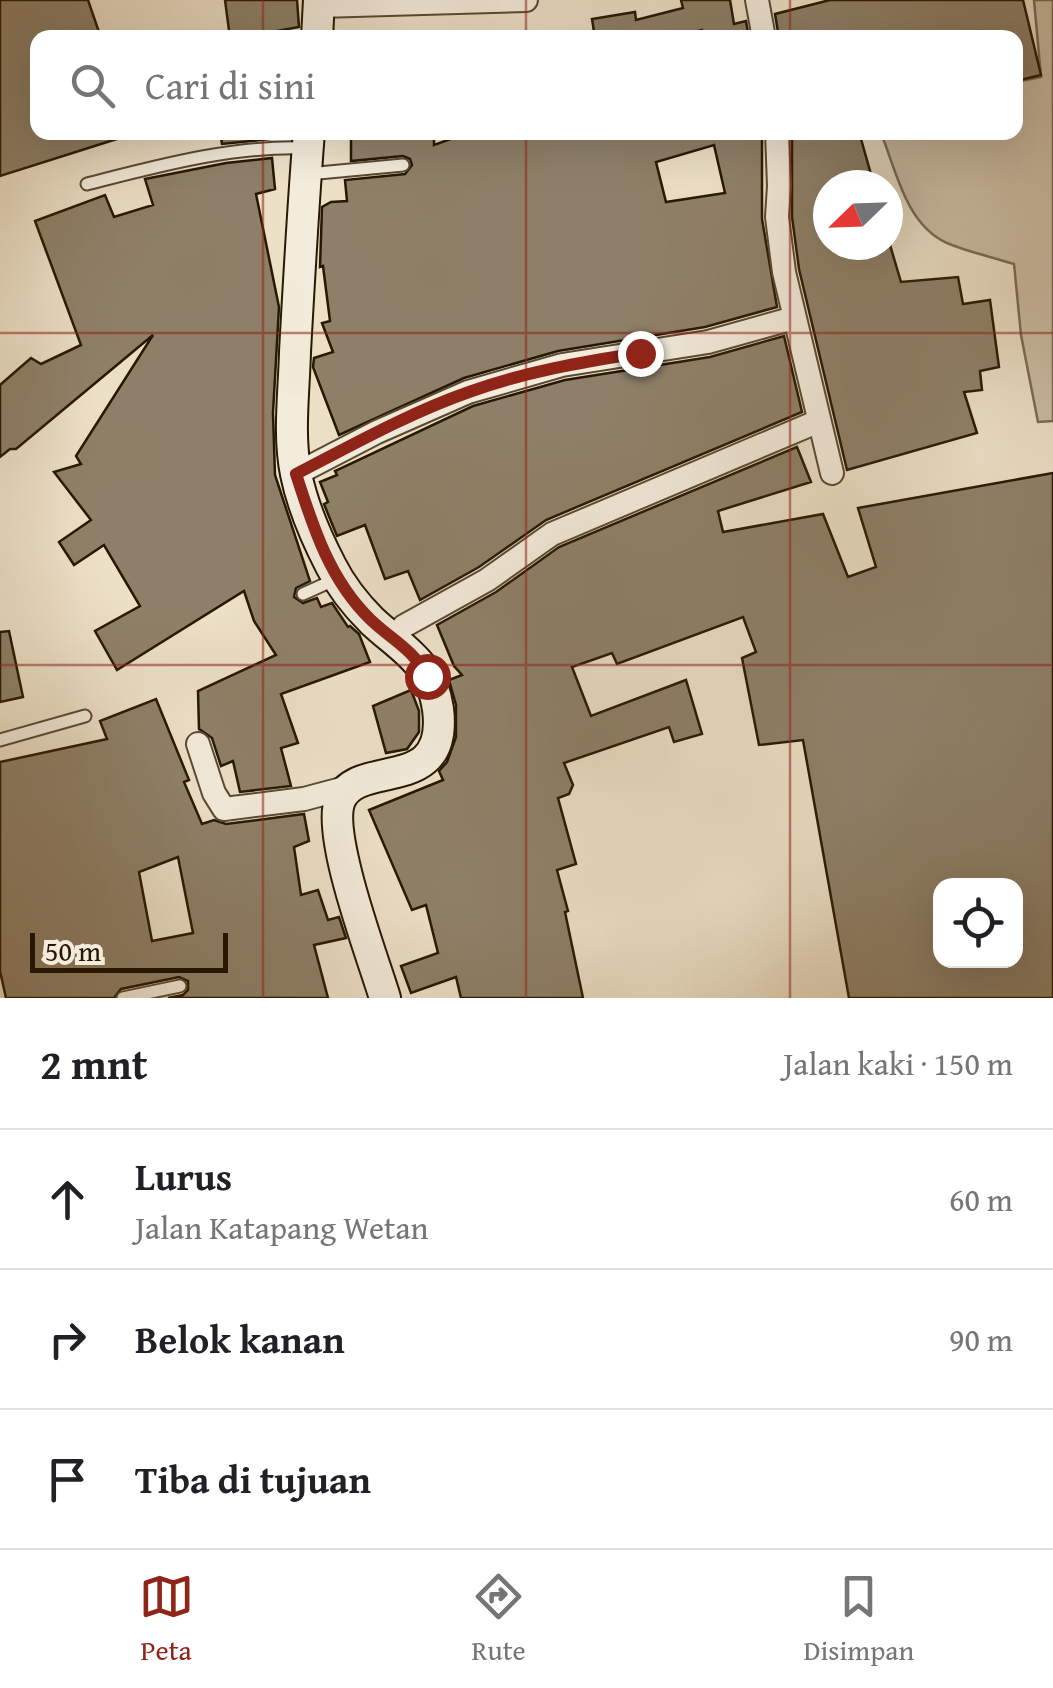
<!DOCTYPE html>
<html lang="id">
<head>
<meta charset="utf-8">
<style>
  :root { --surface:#fff; --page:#f2f2f2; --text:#202124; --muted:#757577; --line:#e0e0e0; --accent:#8f2418 }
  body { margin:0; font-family:"Gentium Book Plus",serif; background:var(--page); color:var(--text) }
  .controls { position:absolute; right:30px; bottom:30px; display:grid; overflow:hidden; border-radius:20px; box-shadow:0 10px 40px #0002 }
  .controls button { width:90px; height:90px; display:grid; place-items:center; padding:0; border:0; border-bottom:2px solid var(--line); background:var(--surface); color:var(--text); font:50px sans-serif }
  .compass { position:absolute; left:813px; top:170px; width:90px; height:90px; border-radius:50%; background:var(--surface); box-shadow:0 10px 40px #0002; rotate:247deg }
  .scale { position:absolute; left:30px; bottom:25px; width:198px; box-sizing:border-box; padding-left:10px; border:5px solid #281802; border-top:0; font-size:28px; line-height:35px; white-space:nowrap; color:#281802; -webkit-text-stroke:8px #f3ebdb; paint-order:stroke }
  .stop { position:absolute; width:30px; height:30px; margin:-22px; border:8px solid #8f2418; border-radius:50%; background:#fff }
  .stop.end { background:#8f2418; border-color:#fff; box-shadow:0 2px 10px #0008 }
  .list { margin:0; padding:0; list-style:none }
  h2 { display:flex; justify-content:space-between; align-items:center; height:130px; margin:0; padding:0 40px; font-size:42px }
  h2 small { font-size:32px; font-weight:400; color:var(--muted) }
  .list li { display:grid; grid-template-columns:65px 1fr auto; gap:30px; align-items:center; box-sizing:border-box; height:140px; padding:0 40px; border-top:2px solid var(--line) }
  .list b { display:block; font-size:38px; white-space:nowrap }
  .list p { margin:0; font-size:32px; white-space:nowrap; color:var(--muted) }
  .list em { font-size:32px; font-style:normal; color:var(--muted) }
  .icon { flex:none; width:55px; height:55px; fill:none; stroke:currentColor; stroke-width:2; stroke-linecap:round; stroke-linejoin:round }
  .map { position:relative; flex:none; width:1053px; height:998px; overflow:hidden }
  .search { position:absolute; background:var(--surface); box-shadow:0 10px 40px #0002; left:30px; right:30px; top:30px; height:110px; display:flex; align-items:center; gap:25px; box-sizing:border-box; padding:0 35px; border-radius:20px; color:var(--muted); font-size:38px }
  .sheet { height:550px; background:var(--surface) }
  nav { display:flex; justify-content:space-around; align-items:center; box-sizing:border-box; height:140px; border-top:2px solid var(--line); background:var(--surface); font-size:28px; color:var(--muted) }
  nav a { display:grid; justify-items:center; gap:5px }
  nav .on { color:var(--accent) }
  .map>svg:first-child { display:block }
  .green { fill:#cbbea6; stroke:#7a6b54; stroke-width:2.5 }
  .building { fill:#8e8068; stroke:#281802; stroke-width:2.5; fill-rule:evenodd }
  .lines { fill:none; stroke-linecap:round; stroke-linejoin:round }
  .lane-casing { stroke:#594a33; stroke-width:15 }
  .street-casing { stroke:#594a33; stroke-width:26 }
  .secondary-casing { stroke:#281802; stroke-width:34 }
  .lane { stroke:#f3ebdb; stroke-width:11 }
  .street { stroke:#f3ebdb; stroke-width:22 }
  .secondary { stroke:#f3ebdb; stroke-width:30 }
  .route { stroke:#8f2418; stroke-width:12 }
  .grid { fill:none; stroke:#8f2418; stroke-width:2.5; stroke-opacity:0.55 }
</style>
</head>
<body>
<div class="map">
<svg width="1053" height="998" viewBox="0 0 1053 998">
  <rect width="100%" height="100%" fill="#ece0c7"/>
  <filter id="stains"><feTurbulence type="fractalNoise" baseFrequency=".002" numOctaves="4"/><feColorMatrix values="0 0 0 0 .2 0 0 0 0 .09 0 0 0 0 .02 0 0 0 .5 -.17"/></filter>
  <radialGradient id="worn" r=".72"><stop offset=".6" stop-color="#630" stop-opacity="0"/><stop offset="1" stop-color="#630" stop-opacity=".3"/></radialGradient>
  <path class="green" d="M1034,0H1053V421L1038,422L1021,335L1014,264C992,257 968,252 947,243C906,225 896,170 881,133L1016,132V82L1041,77Z"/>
  <g class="building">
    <polygon points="0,0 88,0 101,38 38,38 38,132 123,132 123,137 0,176"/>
    <polygon points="225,0 297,0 299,27 266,33 267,38 230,38"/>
    <polygon points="681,0 730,0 734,24 746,21 749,38 704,38 702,30 669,38 595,38 592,19 635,12 636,20 683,8"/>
    <polygon points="830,0 1023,0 1041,75 1016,81 1016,38 779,38 775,14"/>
    <polygon points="220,132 270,132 271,139 222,144"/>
    <path d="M351,132H434V145L470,132H762V219L777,307L705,327L558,351L464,378L339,435L313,367L314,358L333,352L322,323L330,321L323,266L320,267L322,207L331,202L347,201L345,180L405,174L412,165L410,159L403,156L351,161ZM714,145L725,193L666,202L656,162Z"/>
    <polygon points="792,132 859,132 874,185 828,185 828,245 890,245 901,282 958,277 963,304 990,300 999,367 980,371 982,390 964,392 977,433 847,470 799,269 792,217"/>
    <polygon points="272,158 275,189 256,194 279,307 273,413 275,475 310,581 296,588 294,597 303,603 317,598 321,607 332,603 348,627 350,626 359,634 370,662 281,694 298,743 281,748 291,786 240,792 233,761 221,766 212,738 199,729 198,691 276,655 254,621 244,591 117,670 95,631 140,606 104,545 74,565 59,542 91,520 54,472 81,464 76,456 153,335 16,449 10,449 0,457 0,385 31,358 41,364 81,345 35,221 105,195 114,217 153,205 145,179 226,163"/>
    <polygon points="784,336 802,412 546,520 479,567 420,600 408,571 385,579 365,525 337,536 328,514 324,504 328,502 320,482 337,475 335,471 473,406 565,380 710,357"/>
    <path d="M797,447L811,482L718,511L723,532L823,514L848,577L876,567L858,508L1053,473V998H849L803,740L759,745L742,658L756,652L743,617L617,664L612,653L572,667L591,716L686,680L702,734L674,742L669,727L564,763L573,785L569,794L558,798L576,864L557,870L568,911L565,912L583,998H461L456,977L411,993L401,966L438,953L426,905L412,910L369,810L443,780L439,771L447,762L456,737V705L449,680L462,675L454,666L437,625L496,592L559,547ZM940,886H1016V960H940Z"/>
    <polygon points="9,631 23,697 0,702 0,632"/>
    <polygon points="411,690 419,711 419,732 407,749 386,753 373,706"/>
    <path d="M156,699L189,780L184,782L202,824L214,820L226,824L304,814L309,841L294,847L301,895L318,890L328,920L339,917L346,938L314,945L328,998H168L183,995L188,990V981L179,977L121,989L114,998H6L0,971V762L107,739L100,721ZM178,857L193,933L152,941L139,872Z"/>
  </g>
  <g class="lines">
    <defs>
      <g id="lane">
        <polyline points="308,174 403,165"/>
        <path d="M87,184C158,166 234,145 308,148"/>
        <polyline points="303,594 334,580"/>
        <polyline points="0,740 85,716"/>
        <polyline points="123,998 180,986"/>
      </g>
      <g id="street">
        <polyline points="757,0 764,38"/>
        <polyline points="320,6 526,0"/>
        <polyline points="777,132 779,186 777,217 784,272 832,473"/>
        <polyline points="296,474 377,432 468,392 562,365 708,342 794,318"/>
        <polyline points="393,638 404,626 487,580 552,534 819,421"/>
        <polyline points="198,744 214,793 224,809 304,799 349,787"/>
      </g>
      <g id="secondary">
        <polyline points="317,38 319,0"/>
        <path d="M309,132C303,206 299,279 295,352C294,392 288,435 296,474C302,504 317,539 331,566C341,586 356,605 372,621C403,650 431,661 438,709C449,797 358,757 340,800C326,835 373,958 385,998"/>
      </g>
    </defs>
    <use href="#lane" class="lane-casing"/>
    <use href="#street" class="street-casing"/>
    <use href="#secondary" class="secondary-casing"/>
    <use href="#lane" class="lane"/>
    <use href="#street" class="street"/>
    <use href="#secondary" class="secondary"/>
  </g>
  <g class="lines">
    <path class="route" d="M427,676C414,650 392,640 371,620C330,581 313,527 296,474C352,445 409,413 469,392C524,372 582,362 640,353"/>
  </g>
  <path class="grid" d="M263,0V38M526,0V38M790,0V38M263,132V998M526,132V998M790,132V998M0,333H1053M0,665H1053"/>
  <rect width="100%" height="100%" filter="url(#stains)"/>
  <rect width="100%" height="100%" fill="url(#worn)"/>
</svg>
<div class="controls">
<button><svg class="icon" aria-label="locate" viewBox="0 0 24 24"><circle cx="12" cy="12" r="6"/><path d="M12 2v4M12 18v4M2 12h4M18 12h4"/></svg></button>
</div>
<svg class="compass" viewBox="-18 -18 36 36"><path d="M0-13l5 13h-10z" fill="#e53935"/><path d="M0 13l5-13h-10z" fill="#757577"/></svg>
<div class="scale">50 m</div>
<div class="stop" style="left:427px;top:676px"></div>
<div class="stop end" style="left:640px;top:353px"></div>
<div class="search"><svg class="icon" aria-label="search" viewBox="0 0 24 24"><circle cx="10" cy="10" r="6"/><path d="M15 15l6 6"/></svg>Cari di sini</div>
</div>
<section class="sheet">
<h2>2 mnt<small>Jalan kaki · 150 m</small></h2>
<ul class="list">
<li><svg class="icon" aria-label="ahead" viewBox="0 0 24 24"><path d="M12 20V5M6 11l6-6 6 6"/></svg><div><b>Lurus</b><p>Jalan Katapang Wetan</p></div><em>60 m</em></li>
<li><svg class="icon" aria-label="right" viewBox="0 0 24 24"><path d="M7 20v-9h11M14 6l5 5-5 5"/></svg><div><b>Belok kanan</b></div><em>90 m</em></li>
<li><svg class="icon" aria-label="arrive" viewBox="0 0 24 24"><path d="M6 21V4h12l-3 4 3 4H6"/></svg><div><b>Tiba di tujuan</b></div></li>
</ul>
</section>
<nav>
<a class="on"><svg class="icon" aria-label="map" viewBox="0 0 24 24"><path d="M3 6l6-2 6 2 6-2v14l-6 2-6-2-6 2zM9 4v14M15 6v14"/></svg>Peta</a>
<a><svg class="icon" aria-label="directions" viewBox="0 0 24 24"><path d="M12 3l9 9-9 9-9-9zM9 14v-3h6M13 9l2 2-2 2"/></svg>Rute</a>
<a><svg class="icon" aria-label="saved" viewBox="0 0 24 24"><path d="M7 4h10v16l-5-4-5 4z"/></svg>Disimpan</a>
</nav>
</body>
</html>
